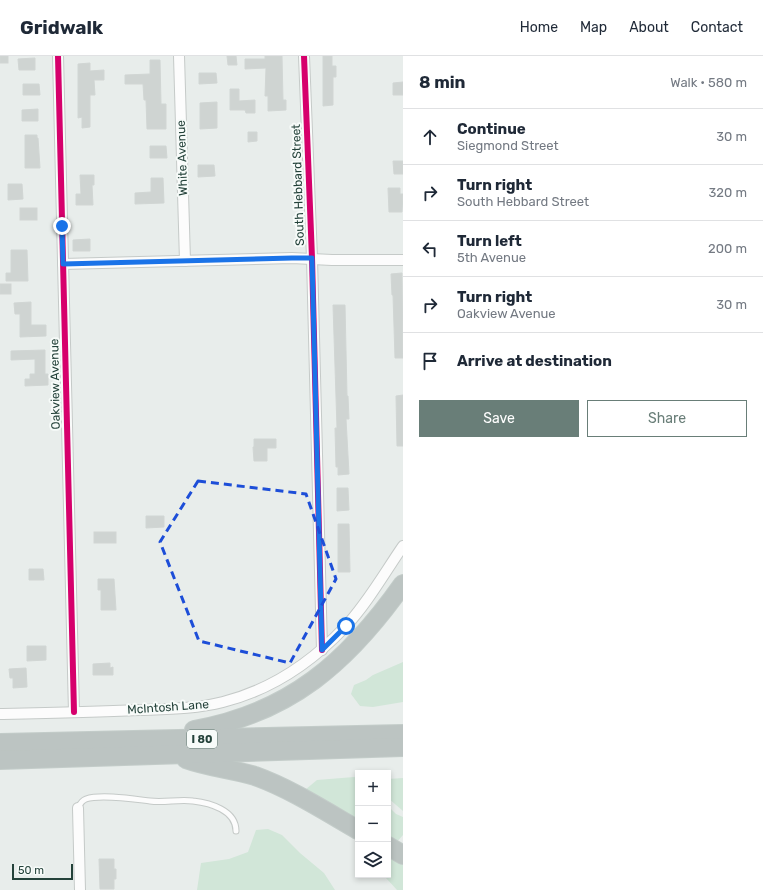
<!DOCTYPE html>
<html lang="en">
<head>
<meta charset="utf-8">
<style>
  :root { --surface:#fff; --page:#f2f2f3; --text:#1f2937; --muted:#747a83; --line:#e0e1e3; --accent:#697e78 }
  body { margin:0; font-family:Rubik,sans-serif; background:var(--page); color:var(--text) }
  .controls { position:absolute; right:12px; bottom:12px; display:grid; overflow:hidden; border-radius:0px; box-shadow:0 2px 6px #0003 }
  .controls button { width:36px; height:36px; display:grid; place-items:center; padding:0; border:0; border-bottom:1px solid var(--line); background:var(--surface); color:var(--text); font:20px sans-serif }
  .scale { position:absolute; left:12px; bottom:10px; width:61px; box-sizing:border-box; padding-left:4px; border:2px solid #24423a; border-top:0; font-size:11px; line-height:14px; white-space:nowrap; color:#24423a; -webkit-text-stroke:3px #f7fbf9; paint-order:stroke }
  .stop { position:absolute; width:12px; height:12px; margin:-9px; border:3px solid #1a73e8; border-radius:50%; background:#fff }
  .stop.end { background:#1a73e8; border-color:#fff; box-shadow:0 1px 4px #0008 }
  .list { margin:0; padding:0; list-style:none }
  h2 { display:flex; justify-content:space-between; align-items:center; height:52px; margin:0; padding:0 16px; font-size:17px }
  h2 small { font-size:13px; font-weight:400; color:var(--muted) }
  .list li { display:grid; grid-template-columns:26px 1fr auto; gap:12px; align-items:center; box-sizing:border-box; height:56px; padding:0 16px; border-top:1px solid var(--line) }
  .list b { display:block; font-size:15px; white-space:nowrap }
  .list p { margin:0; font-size:13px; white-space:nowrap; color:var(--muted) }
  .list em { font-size:13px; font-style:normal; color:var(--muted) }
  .actions { display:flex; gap:8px; padding:12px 16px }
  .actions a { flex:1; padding:9px 0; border:1px solid var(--accent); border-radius:0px; text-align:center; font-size:14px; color:var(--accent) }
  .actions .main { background:var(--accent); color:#fff }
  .icon { flex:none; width:22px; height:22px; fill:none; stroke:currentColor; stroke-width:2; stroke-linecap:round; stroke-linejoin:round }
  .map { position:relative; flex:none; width:403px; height:834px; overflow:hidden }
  header { display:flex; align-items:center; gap:24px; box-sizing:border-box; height:56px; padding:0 20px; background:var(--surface); border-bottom:1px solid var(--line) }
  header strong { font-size:19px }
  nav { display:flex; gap:22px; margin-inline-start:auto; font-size:14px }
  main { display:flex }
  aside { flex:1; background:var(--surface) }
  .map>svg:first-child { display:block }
  .green { fill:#d1e6d8 }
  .building { fill:#cfd4d2; stroke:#d1d6d4 }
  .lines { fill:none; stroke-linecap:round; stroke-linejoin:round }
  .service-casing { stroke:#c5cac8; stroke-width:7 }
  .minor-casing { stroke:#c5cac8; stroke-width:12 }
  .motorway-casing { stroke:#c3ccc9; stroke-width:20 }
  .service { stroke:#fcfcfc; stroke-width:5 }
  .minor { stroke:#fcfcfc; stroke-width:10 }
  .motorway { stroke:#bcc4c2; stroke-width:18 }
  .cycleway-casing { stroke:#f7fbf9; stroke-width:8 }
  .cycleway { stroke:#d6006c; stroke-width:6 }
  .route { stroke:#1a73e8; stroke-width:5 }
  .marked { fill:none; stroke:#1d4ed8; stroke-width:3; stroke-dasharray:8 5; stroke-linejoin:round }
  .labels { text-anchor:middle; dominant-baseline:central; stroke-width:4; stroke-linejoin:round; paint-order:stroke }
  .shield { fill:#f7fbf9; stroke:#637a73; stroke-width:1 }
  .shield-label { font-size:11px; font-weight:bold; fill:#24423a }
  .street-label { font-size:12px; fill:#24423a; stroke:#f7fbf9 }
</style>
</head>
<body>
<header>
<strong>Gridwalk</strong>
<nav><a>Home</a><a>Map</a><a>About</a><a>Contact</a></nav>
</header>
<main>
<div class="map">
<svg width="403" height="834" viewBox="0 0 403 834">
  <rect width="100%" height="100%" fill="#e8edeb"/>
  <g class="green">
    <polygon points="403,606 403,646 373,651 360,650 351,638 354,629 366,624 373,619"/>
    <polygon points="354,721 358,722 358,773 305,734 317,724"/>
    <polygon points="403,722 403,755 388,742 388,723"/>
    <polygon points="388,750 396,758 403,761 403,779 388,796"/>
    <polygon points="268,773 282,779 300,797 324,817 335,834 197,834 201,807 229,803 248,796 256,774"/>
    <polygon points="403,787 403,834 397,834 386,822 385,819 388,819 388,804"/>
  </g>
  <g class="building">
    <rect x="0" y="0" width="8" height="7"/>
    <polygon points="227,0 236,0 237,9 228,9"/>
    <polygon points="265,0 282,0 283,44 286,44 286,54 268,55 268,40 265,40 266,12 245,13 245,3 265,3"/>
    <polygon points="323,0 332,0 332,10 336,10 336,21 333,21 333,49 323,50"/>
    <polygon points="35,2 35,14 19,14 18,3"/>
    <polygon points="150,4 160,4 161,48 166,48 166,73 147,73 146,44 144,44 143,28 125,28 125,19 150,18"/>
    <polygon points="90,7 90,15 104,14 104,24 94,24 95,39 90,39 90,71 82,72 82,61 78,62 78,8"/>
    <polygon points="199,17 216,17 217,27 199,28"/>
    <polygon points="403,26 403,39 393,39 393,27"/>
    <polygon points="23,28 39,28 40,39 23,39"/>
    <polygon points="230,33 239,33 239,45 255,44 255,57 246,57 245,54 230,54"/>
    <polygon points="217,46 217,72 200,73 200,47"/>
    <polygon points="38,53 38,65 22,65 22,54"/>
    <polygon points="248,76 257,76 257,85 248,86"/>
    <polygon points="25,79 37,79 37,82 38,82 40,112 25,112"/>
    <polygon points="150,90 166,90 167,102 150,102"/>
    <polygon points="393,105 403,105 403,118 394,118"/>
    <polygon points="198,109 214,109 215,120 198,121"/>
    <polygon points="80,119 94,119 94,129 92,129 93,149 76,149 76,138 81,138"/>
    <polygon points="151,122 163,122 164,147 135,148 135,137 151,136"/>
    <polygon points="8,128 22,128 23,143 8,144"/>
    <polygon points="388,132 400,132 400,138 403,138 402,156 389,156"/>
    <rect x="20" y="152" width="17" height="12"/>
    <polygon points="90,183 90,195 73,195 73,184"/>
    <polygon points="11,194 27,194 28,225 6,225 6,217 11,217"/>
    <polygon points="402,217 403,302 395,302 393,239 392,239 391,218"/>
    <rect x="0" y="228" width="11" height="10"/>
    <polygon points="31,246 31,269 46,269 46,280 20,281 20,258 15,258 14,247"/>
    <polygon points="333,249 345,249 347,340 348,340 349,363 346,363 349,418 338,419 338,411 336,411 335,372 337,372"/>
    <polygon points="45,294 45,318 48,318 48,329 25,330 25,323 30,323 30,318 35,318 35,303 11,304 11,295"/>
    <polygon points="403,339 403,390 397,390 396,340"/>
    <polygon points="254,383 276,383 276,392 267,392 267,405 254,405 253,391 254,391"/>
    <polygon points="337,432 348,432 349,454 337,455"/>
    <polygon points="146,460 164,460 164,471 146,472"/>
    <polygon points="338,468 349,468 350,516 338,516"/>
    <rect x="94" y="476" width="22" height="11"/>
    <polygon points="29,513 43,513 44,524 29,524"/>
    <polygon points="98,523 114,523 116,554 101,554 101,534 98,534"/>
    <polygon points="27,590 46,590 46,604 27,605"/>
    <polygon points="110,607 110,612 113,611 113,619 93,619 93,608"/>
    <polygon points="26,612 27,631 13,632 13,622 10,622 9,613"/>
    <polygon points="99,803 114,803 114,813 116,813 116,823 114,823 114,833 100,833"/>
  </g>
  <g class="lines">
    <defs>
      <path id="service" d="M78,752C80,748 81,745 86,743C101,738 133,743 150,745C164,747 179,743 193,745C210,747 236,754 236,775"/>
      <g id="minor">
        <polyline points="58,0 74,656"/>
        <polyline points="179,0 185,205"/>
        <polyline points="304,0 312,202 322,594"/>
        <polyline points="63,208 292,202 332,204 403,204"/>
        <path d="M0,658C46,657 93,656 139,654C167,653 196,653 223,646C270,634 312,606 345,571C367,548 385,516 403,490"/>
        <polyline points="78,752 80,834"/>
      </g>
      <g id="motorway">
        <path d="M194,674C290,657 348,606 403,528"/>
        <polyline points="0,687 403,678"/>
        <path d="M186,703C208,711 232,713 255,720C291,733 325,755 358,774"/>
        <polyline points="0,704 403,691"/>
        <polyline points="388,790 403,799"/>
      </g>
    </defs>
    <use href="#service" class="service-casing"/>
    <use href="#minor" class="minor-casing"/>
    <use href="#motorway" class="motorway-casing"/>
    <use href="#service" class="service"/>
    <use href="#minor" class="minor"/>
    <use href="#motorway" class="motorway"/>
    <defs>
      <g id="cycleway">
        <polyline points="58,0 74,656"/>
        <polyline points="304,0 312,202 322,594"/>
      </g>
    </defs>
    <use href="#cycleway" class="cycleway-casing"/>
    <use href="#cycleway" class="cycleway"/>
  </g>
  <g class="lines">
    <polyline class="route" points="62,170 63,208 292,202 312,202 322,594 346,570"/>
  </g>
  <path class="marked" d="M198,425L306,438L336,523L290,607L199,585L160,486Z"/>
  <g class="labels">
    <rect class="shield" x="187" y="674" width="30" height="18" rx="3"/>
    <g class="shield-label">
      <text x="202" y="683">I 80</text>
    </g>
    <g class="street-label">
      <text transform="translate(182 102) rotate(-92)">White Avenue</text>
      <text transform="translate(298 129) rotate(-92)">South Hebbard Street</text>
      <text transform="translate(55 328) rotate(-91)">Oakview Avenue</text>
      <text transform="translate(168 651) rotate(-4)">McIntosh Lane</text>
    </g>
  </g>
</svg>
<div class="controls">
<button>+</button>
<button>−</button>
<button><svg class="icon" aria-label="layers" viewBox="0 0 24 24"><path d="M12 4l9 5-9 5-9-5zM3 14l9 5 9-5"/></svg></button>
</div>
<div class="scale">50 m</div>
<div class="stop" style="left:346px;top:570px"></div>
<div class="stop end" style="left:62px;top:170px"></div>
</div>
<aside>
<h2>8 min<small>Walk · 580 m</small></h2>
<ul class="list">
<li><svg class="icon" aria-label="ahead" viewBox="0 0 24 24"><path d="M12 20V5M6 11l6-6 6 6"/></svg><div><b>Continue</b><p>Siegmond Street</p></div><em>30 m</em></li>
<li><svg class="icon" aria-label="right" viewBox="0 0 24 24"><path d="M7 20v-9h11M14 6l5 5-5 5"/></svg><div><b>Turn right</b><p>South Hebbard Street</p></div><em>320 m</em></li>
<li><svg class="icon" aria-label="left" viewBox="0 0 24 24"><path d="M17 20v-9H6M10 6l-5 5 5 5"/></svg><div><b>Turn left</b><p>5th Avenue</p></div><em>200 m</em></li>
<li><svg class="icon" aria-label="right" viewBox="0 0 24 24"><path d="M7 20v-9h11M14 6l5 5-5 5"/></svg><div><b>Turn right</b><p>Oakview Avenue</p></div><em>30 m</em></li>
<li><svg class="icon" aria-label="arrive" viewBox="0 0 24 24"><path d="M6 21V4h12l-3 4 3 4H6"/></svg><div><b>Arrive at destination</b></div></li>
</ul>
<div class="actions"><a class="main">Save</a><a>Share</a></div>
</aside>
</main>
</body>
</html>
